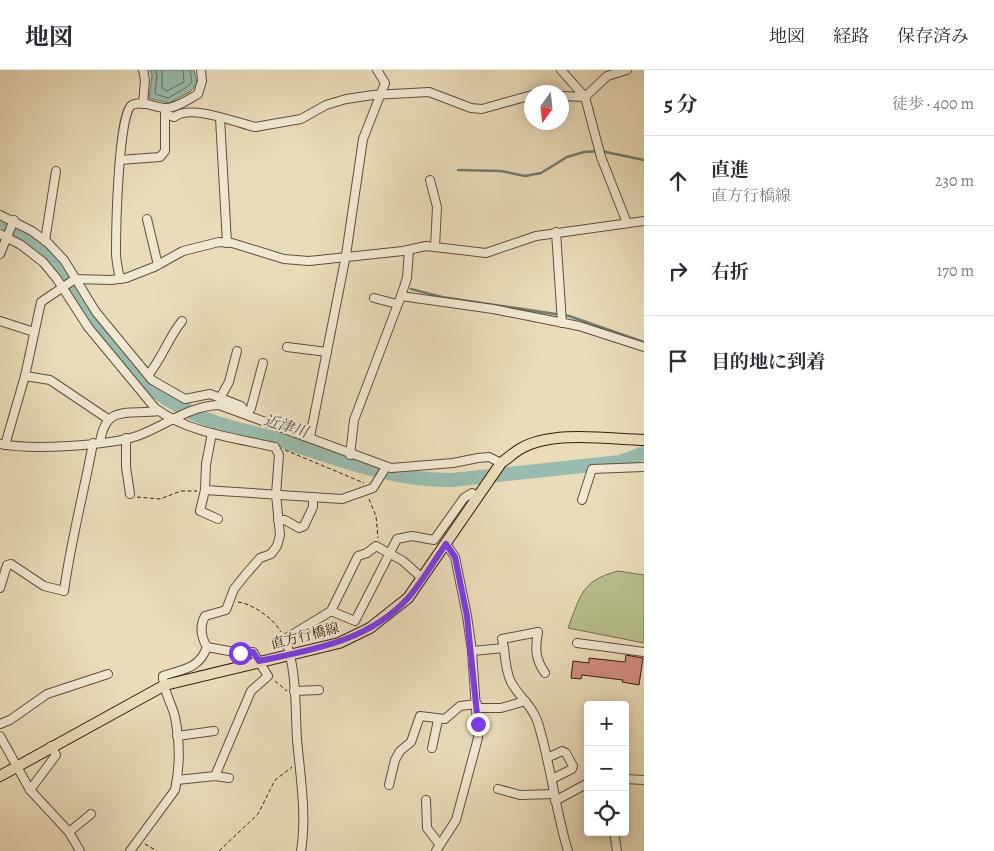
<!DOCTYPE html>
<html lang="ja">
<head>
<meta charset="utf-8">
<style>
  :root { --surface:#fff; --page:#f7f7f7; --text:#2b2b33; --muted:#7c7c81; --line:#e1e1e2 }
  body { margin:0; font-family:Alegreya,"Noto Serif JP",serif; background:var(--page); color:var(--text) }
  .controls { position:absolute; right:15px; bottom:15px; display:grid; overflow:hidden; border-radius:5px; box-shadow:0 2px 12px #0003 }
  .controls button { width:45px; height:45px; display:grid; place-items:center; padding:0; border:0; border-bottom:1px solid var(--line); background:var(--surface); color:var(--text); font:25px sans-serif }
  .compass { position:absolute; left:524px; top:15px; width:45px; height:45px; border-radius:50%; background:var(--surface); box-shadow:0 2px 12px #0003; rotate:195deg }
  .stop { position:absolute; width:15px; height:15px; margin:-11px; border:4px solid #7c3aed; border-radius:50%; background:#fff }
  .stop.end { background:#7c3aed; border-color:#fff; box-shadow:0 1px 5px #0008 }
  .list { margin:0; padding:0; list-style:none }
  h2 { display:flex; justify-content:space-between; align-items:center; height:65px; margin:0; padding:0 20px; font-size:21px }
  h2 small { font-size:16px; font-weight:400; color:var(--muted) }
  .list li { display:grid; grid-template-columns:32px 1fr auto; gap:15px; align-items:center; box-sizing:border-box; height:90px; padding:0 20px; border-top:1px solid var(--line) }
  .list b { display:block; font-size:19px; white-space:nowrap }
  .list p { margin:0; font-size:16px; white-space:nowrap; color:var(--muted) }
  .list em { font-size:16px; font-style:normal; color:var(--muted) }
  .icon { flex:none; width:28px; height:28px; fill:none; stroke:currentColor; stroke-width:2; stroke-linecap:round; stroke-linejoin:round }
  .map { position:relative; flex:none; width:644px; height:781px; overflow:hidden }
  header { display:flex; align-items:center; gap:30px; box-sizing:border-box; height:70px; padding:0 25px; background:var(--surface); border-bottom:1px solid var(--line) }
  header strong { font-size:24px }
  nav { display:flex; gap:28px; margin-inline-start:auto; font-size:18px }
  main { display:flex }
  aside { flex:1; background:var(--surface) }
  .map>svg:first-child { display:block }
  .green { fill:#b8c08e; stroke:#75704e }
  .water { fill:#98bcaf; stroke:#6f7e6f }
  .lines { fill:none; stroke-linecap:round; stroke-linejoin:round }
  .shore { stroke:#656e5f; stroke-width:1 }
  .stream { stroke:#6f7e6f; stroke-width:2.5 }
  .river { stroke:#98bcaf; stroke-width:14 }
  .building { fill:#d48b82; stroke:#32200f }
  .minor-casing { stroke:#604f3a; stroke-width:10 }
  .major-casing { stroke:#32200f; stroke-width:12 }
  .path { stroke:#32200f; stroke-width:1; stroke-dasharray:4 2.5; stroke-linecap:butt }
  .minor { stroke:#f1e8d2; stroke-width:8 }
  .major { stroke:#eadcb9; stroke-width:10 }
  .route { stroke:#7c3aed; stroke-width:6 }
  .labels { text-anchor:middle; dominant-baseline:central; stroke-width:4; stroke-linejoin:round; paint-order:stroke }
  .street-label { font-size:14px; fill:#32200f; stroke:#f1e8d2 }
  .water-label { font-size:15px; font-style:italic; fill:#514f3f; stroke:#f1e8d2 }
</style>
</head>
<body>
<header>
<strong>地図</strong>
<nav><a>地図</a><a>経路</a><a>保存済み</a></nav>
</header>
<main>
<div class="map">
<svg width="644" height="781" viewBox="0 0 644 781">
  <rect width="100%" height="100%" fill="#eadcb9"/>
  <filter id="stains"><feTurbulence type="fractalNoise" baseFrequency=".004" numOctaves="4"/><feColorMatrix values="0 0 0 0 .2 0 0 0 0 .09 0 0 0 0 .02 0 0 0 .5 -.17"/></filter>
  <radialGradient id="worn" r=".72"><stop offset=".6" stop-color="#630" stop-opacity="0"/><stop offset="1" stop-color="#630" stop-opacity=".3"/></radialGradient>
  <path class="green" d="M618,501L644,505V573L568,558C581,525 581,511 618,501Z"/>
  <polygon class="water" points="150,0 194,0 197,13 191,21 169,33 149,28 152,6"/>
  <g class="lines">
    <g class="shore">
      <polyline points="155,0 157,6 155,24 168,28 187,17 192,12 190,0"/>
      <polyline points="162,0 162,18 167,21 184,12 183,0"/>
    </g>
    <g class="stream">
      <polyline points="458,100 501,101 525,106 541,103 567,87 584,82 601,81 644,90"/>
      <polyline points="411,219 442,227 569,246 644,272"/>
    </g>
    <path class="river" d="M0,150C68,182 90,251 137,304C153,322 177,336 199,346C220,356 249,361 272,368C330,386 390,411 452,410L620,392L644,383"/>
  </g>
  <polygon class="building" points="626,585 643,588 639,615 622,612 623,610 582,605 581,609 571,608 573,591 589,593 589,588 625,592"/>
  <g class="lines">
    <defs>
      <g id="minor">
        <polyline points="143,0 145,10 143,34"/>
        <polyline points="561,0 585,27 601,87 627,153"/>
        <polyline points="562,26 585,27 607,6 627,0"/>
        <path d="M165,38V44L174,47C191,34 234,52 255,57L301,49L326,35L346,29L373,25L429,22L471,38L482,39L532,25"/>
        <polyline points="220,48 227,173"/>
        <polyline points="120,90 160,87 165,81 165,44"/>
        <polyline points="430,110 437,137 435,177"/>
        <polyline points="0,145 32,161 48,173 64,190 96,242 152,310 185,329 210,324 241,336 247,344 251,338 263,293"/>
        <polyline points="147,149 158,195"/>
        <polyline points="556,162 562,253"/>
        <path d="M0,164L21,175L43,192L57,209L88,257L155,338C188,363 236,368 275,377L279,385L276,424L280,465L277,476L271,484L260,488L246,504L234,519L226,540L205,546C199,557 201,567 207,577L240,583L253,582L268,606L251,621L215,706"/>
        <polyline points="45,171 56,101"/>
        <polyline points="0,184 14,150"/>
        <path d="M120,209C118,200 116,191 116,182C116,162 118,42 132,35C143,30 156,38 166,38C176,38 189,29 198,24L202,11L201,0"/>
        <polyline points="401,226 407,208 409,180"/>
        <polyline points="374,228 397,234"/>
        <polyline points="0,251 34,262"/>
        <polyline points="287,277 327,282"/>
        <path d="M148,305C162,289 168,268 182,251"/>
        <polyline points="25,306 50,310 108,349"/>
        <polyline points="220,328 229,312 237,281"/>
        <polyline points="212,363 206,394 205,420 342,429 373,418 386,397"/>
        <polyline points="310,367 346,185 363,69 385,13 377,0"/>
        <polyline points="126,368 126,397 130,424"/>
        <path d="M100,372C106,334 127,345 159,341"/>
        <path d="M0,374C31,380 107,376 137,366C165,356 188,336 219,335L391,398L453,393L478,388L489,387L501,393"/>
        <polyline points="5,375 25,306 41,232 75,209 111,210 126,208 154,197 183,181 219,172 232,173 284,189 309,191 403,181 426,176 486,183 536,166 644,151"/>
        <polyline points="350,385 354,350 401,226 493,239 579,256 644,277"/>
        <polyline points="205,420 200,441 218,449"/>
        <polyline points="582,430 592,399 644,397"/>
        <polyline points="278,450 285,450 299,458 304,456 313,437 313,427"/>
        <path d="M0,518L7,495L11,494L44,516L64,521C71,470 84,422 93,373"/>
        <polyline points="331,541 358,486 367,483 376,476 403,491 422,508"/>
        <polyline points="577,573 644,582"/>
        <path d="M504,578L502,569L538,562C535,578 535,589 545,603"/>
        <path d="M472,581L504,578C505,589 506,602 511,612C519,627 533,636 538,653C551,695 555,739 568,781"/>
        <polyline points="294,621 319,620"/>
        <polyline points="477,638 501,638 525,631"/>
        <polyline points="0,654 10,650 47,624 108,604"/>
        <polyline points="0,666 30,720 69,762 80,781"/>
        <polyline points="177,666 214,661"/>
        <polyline points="432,678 438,650"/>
        <polyline points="547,688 562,681 566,683 573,696 572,699 552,709"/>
        <polyline points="625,709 644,710"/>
        <polyline points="177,710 215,706 229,708"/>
        <polyline points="389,715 395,690 400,681 411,672 420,646 445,649 460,636 477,634"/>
        <polyline points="498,719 520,725 554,724"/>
        <polyline points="30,720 56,685 51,676"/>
        <polyline points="426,730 427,758 440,775"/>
        <polyline points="555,731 588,713"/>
        <polyline points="69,762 91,744"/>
        <polyline points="614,762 617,781"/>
        <path d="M130,781L175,720C180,696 180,671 175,647C172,634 162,618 163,606C183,599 199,599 207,577"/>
        <path d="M301,781C307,745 300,705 297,669C295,636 297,600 285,569L331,541L355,551L397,469L412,466L434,470L464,428L472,423L478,427"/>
        <polyline points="436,781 456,750 478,668 472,581 467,546 455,487 446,474"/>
      </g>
      <path id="major" d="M0,706L165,615L339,573L370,558L408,528L501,393C507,389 513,383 520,379C552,360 608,369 644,370"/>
    </defs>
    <use href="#minor" class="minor-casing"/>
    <use href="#major" class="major-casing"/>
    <g class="path">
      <polyline points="285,380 364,413"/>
      <polyline points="137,427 160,429 181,421 197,421"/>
      <polyline points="369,429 376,446 378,468"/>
      <path d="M238,532C253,534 274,549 281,562"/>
      <polyline points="275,611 287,621"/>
      <polyline points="145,774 157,781"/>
      <polyline points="219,781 258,744 275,710 292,697"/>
    </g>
    <use href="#minor" class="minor"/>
    <use href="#major" class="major"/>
  </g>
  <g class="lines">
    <path class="route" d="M240,583L253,582L259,591C312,580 369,571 408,528C422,512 433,492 446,474L455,487L467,546L478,654"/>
  </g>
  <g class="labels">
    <g class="street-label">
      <text transform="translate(305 566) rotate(-14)">直方行橋線</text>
    </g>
    <g class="water-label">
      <text transform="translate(286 356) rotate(17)">近津川</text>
    </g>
  </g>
  <rect width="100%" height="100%" filter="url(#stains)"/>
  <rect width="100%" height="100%" fill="url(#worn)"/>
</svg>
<div class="controls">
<button>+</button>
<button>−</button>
<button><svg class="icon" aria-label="locate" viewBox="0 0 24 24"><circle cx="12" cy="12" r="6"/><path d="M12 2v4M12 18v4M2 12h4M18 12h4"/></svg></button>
</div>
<svg class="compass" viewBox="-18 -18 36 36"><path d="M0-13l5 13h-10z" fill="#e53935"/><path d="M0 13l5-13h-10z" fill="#7c7c81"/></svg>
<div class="stop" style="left:240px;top:583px"></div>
<div class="stop end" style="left:478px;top:654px"></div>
</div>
<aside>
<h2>5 分<small>徒歩 · 400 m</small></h2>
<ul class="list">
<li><svg class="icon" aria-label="ahead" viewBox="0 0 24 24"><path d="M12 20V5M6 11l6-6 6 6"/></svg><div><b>直進</b><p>直方行橋線</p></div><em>230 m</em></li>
<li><svg class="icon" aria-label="right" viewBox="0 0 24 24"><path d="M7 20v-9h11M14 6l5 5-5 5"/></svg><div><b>右折</b></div><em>170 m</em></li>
<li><svg class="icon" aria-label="arrive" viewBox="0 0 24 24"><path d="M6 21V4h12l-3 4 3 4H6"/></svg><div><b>目的地に到着</b></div></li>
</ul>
</aside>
</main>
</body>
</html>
